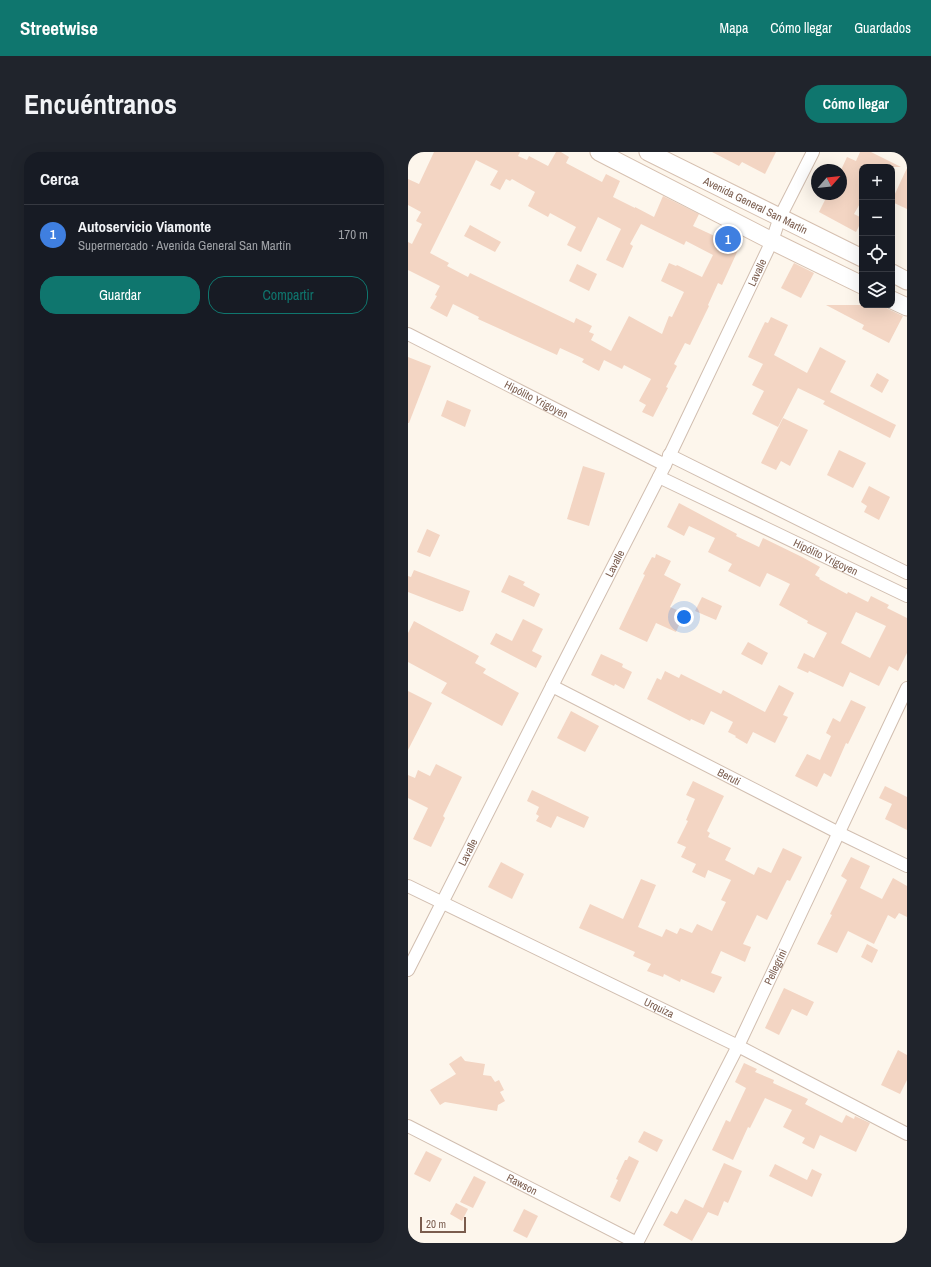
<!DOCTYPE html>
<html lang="es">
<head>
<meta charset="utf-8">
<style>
  :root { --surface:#171b24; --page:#20242c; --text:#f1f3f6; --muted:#9ea1a6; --line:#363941; --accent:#0f766e }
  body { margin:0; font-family:"Archivo Narrow",sans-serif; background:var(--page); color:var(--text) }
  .controls { position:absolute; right:12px; top:12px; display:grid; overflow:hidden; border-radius:8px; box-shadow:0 4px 16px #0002 }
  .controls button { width:36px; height:36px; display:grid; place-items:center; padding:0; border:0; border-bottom:1px solid var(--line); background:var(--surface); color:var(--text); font:20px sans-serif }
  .compass { position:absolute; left:403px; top:12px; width:36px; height:36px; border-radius:50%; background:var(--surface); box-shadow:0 4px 16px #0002; rotate:62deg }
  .scale { position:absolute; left:12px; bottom:10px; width:46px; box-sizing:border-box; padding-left:4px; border:2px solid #7a5c4d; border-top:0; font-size:11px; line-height:14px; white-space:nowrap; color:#7a5c4d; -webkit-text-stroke:3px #fffaf3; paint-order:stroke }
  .you { position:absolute; left:276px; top:465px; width:14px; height:14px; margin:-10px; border:3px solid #fff; border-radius:50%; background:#1a73e8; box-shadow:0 0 0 6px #1a73e833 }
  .badge { display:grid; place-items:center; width:26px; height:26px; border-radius:50%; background:var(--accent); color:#fff; font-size:13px; font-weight:700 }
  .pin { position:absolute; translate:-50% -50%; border:2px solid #fff; box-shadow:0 1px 4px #0006 }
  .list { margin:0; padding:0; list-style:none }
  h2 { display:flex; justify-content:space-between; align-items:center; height:52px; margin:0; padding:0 16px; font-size:17px }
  h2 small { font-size:13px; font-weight:400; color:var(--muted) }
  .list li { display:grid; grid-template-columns:26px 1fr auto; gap:12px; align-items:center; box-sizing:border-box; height:60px; padding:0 16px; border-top:1px solid var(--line) }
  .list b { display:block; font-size:15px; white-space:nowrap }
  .list p { margin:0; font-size:13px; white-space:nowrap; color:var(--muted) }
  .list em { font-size:13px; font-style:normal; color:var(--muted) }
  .actions { display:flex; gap:8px; padding:12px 16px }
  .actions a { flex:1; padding:9px 0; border:1px solid var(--accent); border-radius:16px; text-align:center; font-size:14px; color:var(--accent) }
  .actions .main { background:var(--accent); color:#fff }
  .icon { flex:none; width:22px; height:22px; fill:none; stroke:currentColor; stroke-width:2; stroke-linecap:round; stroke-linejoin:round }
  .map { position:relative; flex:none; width:499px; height:1091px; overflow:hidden; border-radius:16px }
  header { display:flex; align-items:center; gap:24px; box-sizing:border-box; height:56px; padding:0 20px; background:var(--accent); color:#fff }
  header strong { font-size:19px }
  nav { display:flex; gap:22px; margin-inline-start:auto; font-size:14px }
  .intro { display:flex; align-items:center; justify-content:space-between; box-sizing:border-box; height:96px; padding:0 24px }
  h1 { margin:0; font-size:28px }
  .button { padding:10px 18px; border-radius:16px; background:var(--accent); color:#fff; font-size:14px; font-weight:700 }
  main { display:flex; gap:24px; padding:0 24px }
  aside { flex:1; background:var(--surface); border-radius:16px; box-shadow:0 4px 16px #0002 }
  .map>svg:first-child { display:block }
  .building { fill:#f3d5c3; fill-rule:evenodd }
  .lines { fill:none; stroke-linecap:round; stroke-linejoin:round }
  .minor-casing { stroke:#d1beb0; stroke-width:14 }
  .secondary-casing { stroke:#d6c0b0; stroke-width:19 }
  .minor { stroke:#fff; stroke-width:12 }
  .secondary { stroke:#fff; stroke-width:17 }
  .labels { text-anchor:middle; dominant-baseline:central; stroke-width:3; stroke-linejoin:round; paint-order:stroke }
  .street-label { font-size:11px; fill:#7a5c4d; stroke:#fffaf3 }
</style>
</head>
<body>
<header>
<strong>Streetwise</strong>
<nav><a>Mapa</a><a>Cómo llegar</a><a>Guardados</a></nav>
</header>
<div class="intro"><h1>Encuéntranos</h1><a class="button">Cómo llegar</a></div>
<main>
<aside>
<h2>Cerca<small></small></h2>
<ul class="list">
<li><span class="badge" style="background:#3f7fe0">1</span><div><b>Autoservicio Viamonte</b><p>Supermercado · Avenida General San Martín</p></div><em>170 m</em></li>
</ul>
<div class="actions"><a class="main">Guardar</a><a>Compartir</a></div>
</aside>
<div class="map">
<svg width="499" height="1091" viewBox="0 0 499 1091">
  <rect width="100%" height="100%" fill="#fdf6ec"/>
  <g class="building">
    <path d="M26,0H112L110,4L119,8L121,4L140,14L148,0H153L161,5L158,11L194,30L198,22L212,29L205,45L227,56V55L246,65L255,44L291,62L285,74L311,86L315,78L335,87L314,133L310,131L300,153L301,154L282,193L277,191L266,212L269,214L258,235L260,236L245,265L234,260L238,253L231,249L243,227L216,213L214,217L196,208L191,219L174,210L176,207L152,196L149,203L70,167L71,165L45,152L39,165L22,156L29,144L27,143L32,134L0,118V90L4,92L14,72L8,69L13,60L0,53V27L11,32ZM68,8L90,19L82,33L92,38L98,27L102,29L104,27L127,40L120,54L140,65L142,61L168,75L159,93L173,100L190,65L213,77L198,108L215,116L225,94L222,92L233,72L276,93L278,89L305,103L294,125L269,113L268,114L261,111L253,129L276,140L264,165L261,164L254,182L221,164L203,199L183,188L186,182L181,180L184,174L168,166L166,171L62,121L60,125L39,114L41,111L22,101Z"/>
    <polygon points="304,0 368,0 357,22 334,10 331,14"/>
    <polygon points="452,0 463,0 493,15 454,15 454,48 446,62 454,66 454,68 448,80 411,60 420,42 433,42 433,18 439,5 448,9"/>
    <polygon points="499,16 499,57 484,50 484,48"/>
    <polygon points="62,73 93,90 87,100 56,84"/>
    <polygon points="386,111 406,121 393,146 373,136"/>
    <polygon points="169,112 189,122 181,139 161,129"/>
    <polygon points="418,153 475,153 480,157 495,164 481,191 454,177 456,173"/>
    <polygon points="363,165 380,173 366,203 399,221 412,195 438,209 422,240 488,273 482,286 415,252 417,249 390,236 370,275 344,262 356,239 344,233 355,212 340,205 357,170 360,171"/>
    <polygon points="0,205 23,214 1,271 0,271"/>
    <polygon points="469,221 481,228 474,241 462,234"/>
    <polygon points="39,248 63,258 57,275 33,264"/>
    <polygon points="375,266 400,278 382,314 373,309 368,318 353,311"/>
    <polygon points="431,298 458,311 445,336 419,323"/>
    <polygon points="175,314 197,321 181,374 159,367"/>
    <polygon points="461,334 482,345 471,368 456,360 459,354 453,350"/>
    <path d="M271,351L329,382L328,384L351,395L355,386L394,405L412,415L407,423L412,426L411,427L439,442L440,440L460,450L463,444L481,453L479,456L499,466V501L490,519L481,514L471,534L442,520L435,535L401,519L400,521L389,516L396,501L406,506L419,481L399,471L400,469L371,453L382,432L359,421L352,435L320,419L324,412L300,400L307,386L281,374L276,384L259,375ZM448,460L478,474L462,506L433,491Z"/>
    <polygon points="19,377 32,383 22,405 9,400"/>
    <polygon points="248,402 263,409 256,423 273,432 262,455 276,461 268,480 248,471 239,490 211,477 237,423 235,422 244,405 247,406"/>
    <polygon points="6,418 62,439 55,459 53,459 52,460 0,440 0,424 3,425"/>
    <polygon points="101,423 117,430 115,433 132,442 126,455 93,440"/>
    <polygon points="294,445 314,454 308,468 287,459"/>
    <polygon points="115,467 135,477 124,499 134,504 128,516 82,492 88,481 104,489"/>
    <polygon points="6,469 71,504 67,511 78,517 75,521 111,541 94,574 33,541 39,531 0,510 0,481"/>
    <polygon points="340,490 360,501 354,513 333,502"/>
    <polygon points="193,502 215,512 214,515 224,520 216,537 207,532 206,534 183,523"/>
    <polygon points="257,519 271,526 273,522 313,542 315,538 357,560 371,533 386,541 375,563 380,565 367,591 345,580 339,592 327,585 328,584 320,580 325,570 303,559 296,573 283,567 282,569 239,547 249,526 253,528"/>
    <polygon points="0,539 24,551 0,598"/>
    <polygon points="443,548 458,555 440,592 438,591 423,625 416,621 409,635 387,624 399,602 412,608 423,584 418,581 425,566 432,570"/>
    <polygon points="163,559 191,574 177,600 149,586"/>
    <polygon points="28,612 54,625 35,664 37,666 23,695 5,687 20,656 0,646 0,623 7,626 10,618 22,624"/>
    <polygon points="285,629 316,644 299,679 302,681 300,685 323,696 317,708 346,723 350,715 363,721 375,696 394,705 382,729 379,728 359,768 349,763 335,792 343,795 337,810 313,799 303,821 314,825 306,841 273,827 272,830 256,822 255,825 239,819 243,812 225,804 227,800 171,776 182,752 215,767 233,727 248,733 230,775 254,785 258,777 269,782 272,776 284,781 289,772 304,779 318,750 313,748 323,728 300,718 297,726 284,720 288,712 273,705 278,695 269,691 280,669 278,668 287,647 278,643"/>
    <polygon points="477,634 499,645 499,678 477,667 484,652 471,646"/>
    <polygon points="124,638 181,665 176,676 149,664 143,676 128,669 131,664 128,662 131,655 119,649"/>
    <polygon points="443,705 462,714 452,736 474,747 485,726 499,734 499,765 491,761 487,767 480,763 466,792 440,779 429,801 409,792 424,763 422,762 439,728 433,724"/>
    <polygon points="93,710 116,722 104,747 80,735"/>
    <polygon points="459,792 470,798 464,811 453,805"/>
    <polygon points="376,836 406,850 399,864 384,857 371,883 357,876"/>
    <polygon points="490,898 499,903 499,928 492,942 473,933"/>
    <polygon points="53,904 57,909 77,912 75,923 83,924 87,930 91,928 96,938 92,940 97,949 90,953 89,959 37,950 32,953 22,938 48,922 41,912"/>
    <polygon points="336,911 349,917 347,920 366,928 365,931 400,947 397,952 434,971 438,963 446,967 447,964 462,971 448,1000 412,983 406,997 394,991 397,986 375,975 384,958 357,946 342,976 340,975 325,1008 304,998 318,968 322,970 338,936 327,930"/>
    <polygon points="236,979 255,988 249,1000 230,990"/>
    <polygon points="18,999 34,1007 22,1030 6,1022"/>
    <polygon points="221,1004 231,1009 212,1050 202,1045 210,1028 208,1027 217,1008 219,1008"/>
    <polygon points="316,1011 334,1019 320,1051 316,1049 310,1064 300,1060 284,1089 255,1073 263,1059 269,1062 277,1047 295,1056"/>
    <polygon points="367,1012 399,1028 404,1017 414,1022 404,1045 361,1024"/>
    <polygon points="66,1024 78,1030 65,1056 52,1050"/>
    <polygon points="48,1051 60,1057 54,1069 42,1062"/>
    <polygon points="116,1057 130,1064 119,1086 105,1079"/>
  </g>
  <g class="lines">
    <defs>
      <g id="minor">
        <path id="s1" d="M0,182L257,313"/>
        <polyline points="261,303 499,421"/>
        <path id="s2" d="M251,325L499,444"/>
        <path id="s3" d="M144,534L431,681L499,714"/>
        <path id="s4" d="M0,734L330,894L499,982"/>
        <path id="s5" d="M0,818L144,534L257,313L364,89L372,65L405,0"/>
        <path id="s6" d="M0,974L229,1091"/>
        <path id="s7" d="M229,1091L330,894L499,536"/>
      </g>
      <g id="secondary">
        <polyline points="191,0 364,89 454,133"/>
        <path id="s8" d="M240,0L454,106"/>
        <polyline points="484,121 499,129"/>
        <polyline points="484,148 499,155"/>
      </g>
    </defs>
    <use href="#minor" class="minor-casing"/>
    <use href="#secondary" class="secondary-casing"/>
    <use href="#minor" class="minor"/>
    <use href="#secondary" class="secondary"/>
  </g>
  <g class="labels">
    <g class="street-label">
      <text stroke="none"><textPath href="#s8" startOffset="120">Avenida General San Martín</textPath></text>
      <text stroke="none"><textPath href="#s5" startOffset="780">Lavalle</textPath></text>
      <text stroke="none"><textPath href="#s1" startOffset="144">Hipólito Yrigoyen</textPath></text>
      <text stroke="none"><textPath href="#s2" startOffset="185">Hipólito Yrigoyen</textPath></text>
      <text stroke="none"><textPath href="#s5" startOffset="456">Lavalle</textPath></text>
      <text stroke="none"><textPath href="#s3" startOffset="199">Beruti</textPath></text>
      <text stroke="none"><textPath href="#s5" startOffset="132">Lavalle</textPath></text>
      <text stroke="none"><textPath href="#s7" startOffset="309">Pellegrini</textPath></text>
      <text stroke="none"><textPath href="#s4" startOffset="279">Urquiza</textPath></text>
      <text stroke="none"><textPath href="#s6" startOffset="128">Rawson</textPath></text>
    </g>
  </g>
</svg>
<div class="controls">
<button>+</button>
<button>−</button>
<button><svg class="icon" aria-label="locate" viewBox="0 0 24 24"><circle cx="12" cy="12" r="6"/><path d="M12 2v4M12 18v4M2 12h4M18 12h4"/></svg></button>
<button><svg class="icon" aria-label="layers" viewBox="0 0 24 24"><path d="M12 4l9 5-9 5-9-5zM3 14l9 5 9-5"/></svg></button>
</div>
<svg class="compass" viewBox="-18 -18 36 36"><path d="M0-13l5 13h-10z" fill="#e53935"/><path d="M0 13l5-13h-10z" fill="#9ea1a6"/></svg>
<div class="scale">20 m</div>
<div class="you"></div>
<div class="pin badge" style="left:320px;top:87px;background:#3f7fe0">1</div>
</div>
</main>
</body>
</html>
